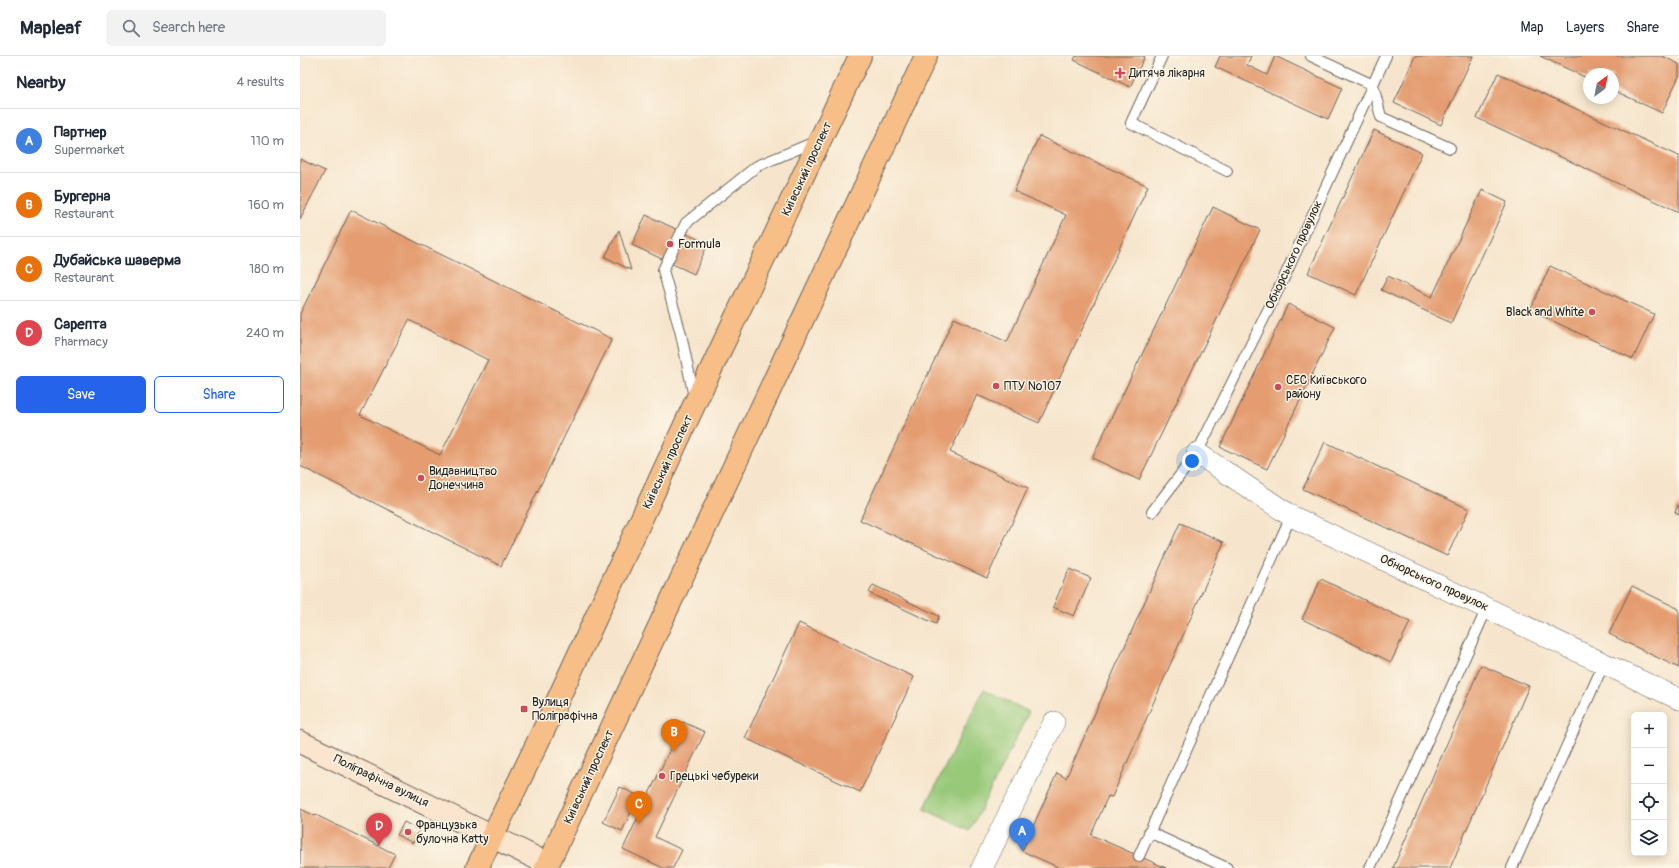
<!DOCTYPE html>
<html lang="en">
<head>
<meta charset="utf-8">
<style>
  :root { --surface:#fff; --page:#f2f2f3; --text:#1f2937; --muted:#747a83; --line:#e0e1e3; --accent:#2563eb }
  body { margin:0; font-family:Pangolin,sans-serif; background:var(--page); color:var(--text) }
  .controls { position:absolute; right:12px; bottom:12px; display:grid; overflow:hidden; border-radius:6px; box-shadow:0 2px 10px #0003 }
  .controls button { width:36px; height:36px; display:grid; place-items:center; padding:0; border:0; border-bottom:1px solid var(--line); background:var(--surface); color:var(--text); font:20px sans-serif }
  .compass { position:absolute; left:1283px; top:12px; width:36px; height:36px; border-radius:50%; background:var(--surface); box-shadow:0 2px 10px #0003; rotate:32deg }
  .you { position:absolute; left:892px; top:405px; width:14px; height:14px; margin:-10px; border:3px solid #fff; border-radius:50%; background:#1a73e8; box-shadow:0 0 0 6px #1a73e833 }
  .badge { display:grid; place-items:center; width:26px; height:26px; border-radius:50%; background:var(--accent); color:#fff; font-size:13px; font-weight:700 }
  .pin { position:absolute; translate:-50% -33px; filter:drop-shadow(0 1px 2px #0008) }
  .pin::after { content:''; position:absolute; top:21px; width:14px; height:12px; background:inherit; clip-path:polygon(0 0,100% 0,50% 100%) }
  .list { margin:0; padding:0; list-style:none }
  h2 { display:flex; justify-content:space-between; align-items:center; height:52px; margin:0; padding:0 16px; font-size:17px }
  h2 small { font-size:13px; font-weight:400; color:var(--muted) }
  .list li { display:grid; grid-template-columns:26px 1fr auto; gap:12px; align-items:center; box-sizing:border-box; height:64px; padding:0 16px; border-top:1px solid var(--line) }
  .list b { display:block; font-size:15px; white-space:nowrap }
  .list p { margin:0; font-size:13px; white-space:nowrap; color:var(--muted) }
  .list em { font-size:13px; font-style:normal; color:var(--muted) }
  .actions { display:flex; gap:8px; padding:12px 16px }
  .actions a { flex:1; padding:9px 0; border:1px solid var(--accent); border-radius:6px; text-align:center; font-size:14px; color:var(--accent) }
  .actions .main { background:var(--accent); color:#fff }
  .icon { flex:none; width:22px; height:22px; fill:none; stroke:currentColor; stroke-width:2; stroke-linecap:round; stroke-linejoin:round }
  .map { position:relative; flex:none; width:1379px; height:812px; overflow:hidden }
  header { display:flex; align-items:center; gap:24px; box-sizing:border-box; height:56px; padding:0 20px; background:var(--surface); border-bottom:1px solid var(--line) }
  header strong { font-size:19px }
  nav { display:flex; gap:22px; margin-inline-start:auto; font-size:14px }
  .search { width:280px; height:36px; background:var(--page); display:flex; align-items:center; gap:10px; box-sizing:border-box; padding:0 14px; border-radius:6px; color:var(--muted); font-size:15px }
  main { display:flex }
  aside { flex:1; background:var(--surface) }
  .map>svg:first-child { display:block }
  .green { fill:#97c979; stroke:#5a724a }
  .building { fill:#e49c70; fill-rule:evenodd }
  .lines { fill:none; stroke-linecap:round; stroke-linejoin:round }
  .lane-casing { stroke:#68625a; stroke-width:12 }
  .street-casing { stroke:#68625a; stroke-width:22 }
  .secondary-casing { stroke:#68625a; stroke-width:24 }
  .primary-casing { stroke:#68625a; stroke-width:24 }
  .lane { stroke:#fff; stroke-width:10 }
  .street { stroke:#fff; stroke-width:21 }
  .secondary { stroke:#fce5cf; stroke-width:22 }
  .primary { stroke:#f7be88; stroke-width:22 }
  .poi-dot { fill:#d1495b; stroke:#fcf5e5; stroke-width:1.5 }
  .labels { text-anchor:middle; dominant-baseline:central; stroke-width:3; stroke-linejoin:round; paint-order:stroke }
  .poi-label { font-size:12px; fill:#1c1c1c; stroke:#fcf5e5; text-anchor:start }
  .street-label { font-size:12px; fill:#1c1c1c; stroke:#fcf5e5 }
</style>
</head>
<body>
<header>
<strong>Mapleaf</strong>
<div class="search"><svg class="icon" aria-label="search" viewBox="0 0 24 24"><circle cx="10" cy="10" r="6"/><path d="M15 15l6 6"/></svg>Search here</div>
<nav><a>Map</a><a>Layers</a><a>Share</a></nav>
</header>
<main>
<aside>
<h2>Nearby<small>4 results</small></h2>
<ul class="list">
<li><span class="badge" style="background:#3f7fe0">A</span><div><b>Партнер</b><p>Supermarket</p></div><em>110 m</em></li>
<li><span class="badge" style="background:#e8710a">B</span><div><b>Бургерна</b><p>Restaurant</p></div><em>160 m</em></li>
<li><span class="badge" style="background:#e8710a">C</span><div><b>Дубайська шаверма</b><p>Restaurant</p></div><em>180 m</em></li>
<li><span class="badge" style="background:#e0444e">D</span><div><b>Сарепта</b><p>Pharmacy</p></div><em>240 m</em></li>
</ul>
<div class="actions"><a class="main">Save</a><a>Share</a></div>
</aside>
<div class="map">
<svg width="1379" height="812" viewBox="0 0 1379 812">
  <rect width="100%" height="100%" fill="#fcf5e5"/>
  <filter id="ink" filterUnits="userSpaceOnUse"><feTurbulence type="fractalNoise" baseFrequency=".025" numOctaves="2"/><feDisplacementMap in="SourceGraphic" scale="8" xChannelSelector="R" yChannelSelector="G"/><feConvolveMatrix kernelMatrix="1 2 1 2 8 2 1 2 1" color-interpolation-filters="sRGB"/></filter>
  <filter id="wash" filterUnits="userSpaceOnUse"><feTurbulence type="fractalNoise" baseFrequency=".012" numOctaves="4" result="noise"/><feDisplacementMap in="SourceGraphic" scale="16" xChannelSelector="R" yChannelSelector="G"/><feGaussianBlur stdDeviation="0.9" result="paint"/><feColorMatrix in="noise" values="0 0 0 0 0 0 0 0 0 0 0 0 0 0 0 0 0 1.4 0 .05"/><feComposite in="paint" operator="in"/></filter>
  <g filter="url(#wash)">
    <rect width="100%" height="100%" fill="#f6e5cc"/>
    <polygon class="green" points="684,633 729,656 670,775 624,753"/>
    <g id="blocks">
      <g class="building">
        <polygon points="776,0 845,0 830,31 774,4"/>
        <polygon points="920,0 951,0 947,9 967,19 975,0 1042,32 1028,63 915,11"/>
        <polygon points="1115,0 1173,0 1141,69 1094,47"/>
        <polygon points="1240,0 1362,0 1379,8 1379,20 1362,57 1313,34 1313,18 1289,18 1289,23"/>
        <polygon points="1198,17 1379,100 1379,156 1177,62"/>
        <polygon points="1074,74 1122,97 1056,239 1008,217"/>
        <polygon points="739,80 848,130 739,367 677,339 650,396 728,432 687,522 560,464 654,262 707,286 766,159 714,135"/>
        <polygon points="0,103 25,115 0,163"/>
        <polygon points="1182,134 1207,146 1151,267 1081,234 1088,220 1132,241"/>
        <polygon points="913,151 960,174 839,424 792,402"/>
        <path d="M51,154L312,283L201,510L0,410V258ZM109,264L188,304L140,399L60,359Z"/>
        <polygon points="346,159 408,188 394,218 332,189"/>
        <polygon points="319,174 331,214 305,201"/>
        <polygon points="1250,210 1354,258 1333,303 1230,254"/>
        <polygon points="988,248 1035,271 967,413 920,391"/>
        <polygon points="1025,386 1169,453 1147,500 1003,433"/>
        <polygon points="1379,447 1379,459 1375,456"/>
        <polygon points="880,467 924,486 812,741 808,740 791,779 866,812 760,812 722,795 757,717 766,722"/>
        <polygon points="769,513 791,522 774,560 753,551"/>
        <polygon points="1021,523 1110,566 1091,606 1002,563"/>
        <polygon points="573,529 639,560 636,568 569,537"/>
        <polygon points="1332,530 1379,553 1379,612 1309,578"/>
        <polygon points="499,567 614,621 560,736 445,682"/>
        <polygon points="1181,609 1229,630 1150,812 1093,812"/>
        <polygon points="383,666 405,676 355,781 382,794 373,812 363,812 323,793"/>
        <polygon points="320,731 339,740 322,775 303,766"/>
        <polygon points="1,753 15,760 16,759 95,798 88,812 0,812"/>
        <polygon points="104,766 119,774 113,787 97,779"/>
      </g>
    </g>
  </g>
  <g filter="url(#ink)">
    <use href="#blocks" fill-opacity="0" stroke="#68625a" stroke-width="1"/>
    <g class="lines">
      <defs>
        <g id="lane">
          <polyline points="862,0 831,67 927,115"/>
          <polyline points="1011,0 1073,29 1081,61 1150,92"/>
          <polyline points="394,341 381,278 363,214 386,167 457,110 517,85"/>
          <polyline points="852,456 897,397 983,224 1086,0"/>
          <polyline points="849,776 927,812"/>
          <polyline points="839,800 991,460"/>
          <polyline points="1070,812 1187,552"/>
          <polyline points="1212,812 1304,607"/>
        </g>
        <g id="street">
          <polyline points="897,397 991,460 1379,643"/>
          <polyline points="682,812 754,666"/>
        </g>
        <polyline id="secondary" points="0,686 248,808"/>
        <g id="primary">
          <polyline points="177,812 248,665 395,347 560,0"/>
          <polyline points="246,812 626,0"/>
        </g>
      </defs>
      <use href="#lane" class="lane-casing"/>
      <use href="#street" class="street-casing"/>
      <use href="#secondary" class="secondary-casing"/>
      <use href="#primary" class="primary-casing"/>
      <use href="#lane" class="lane"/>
      <use href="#street" class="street"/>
      <use href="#secondary" class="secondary"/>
      <use href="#primary" class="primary"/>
    </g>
  </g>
  <g class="poi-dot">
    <path d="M818 11h4v4h4v4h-4v4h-4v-4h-4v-4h4z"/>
    <circle cx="370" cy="188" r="4"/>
    <circle cx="1292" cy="256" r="4"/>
    <circle cx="696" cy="330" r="4"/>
    <circle cx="978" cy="331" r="4"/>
    <circle cx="121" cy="422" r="4"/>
    <rect x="220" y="649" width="8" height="8" rx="2"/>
    <circle cx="362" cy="720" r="4"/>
    <circle cx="108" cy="776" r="4"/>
  </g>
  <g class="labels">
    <g class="poi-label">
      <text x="829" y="17">Дитяча лікарня</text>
      <text x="378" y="188">Formula</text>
      <text x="1284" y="256" text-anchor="end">Black and White</text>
      <text x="986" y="324">СЕС Київського<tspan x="986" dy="14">району</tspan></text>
      <text x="704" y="330">ПТУ №107</text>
      <text x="129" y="415">Видавництво<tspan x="129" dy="14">Донеччина</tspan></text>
      <text x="232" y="646">Вулиця<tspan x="232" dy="14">Поліграфічна</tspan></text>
      <text x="370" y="720">Грецькі чебуреки</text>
      <text x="116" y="769">Французька<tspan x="116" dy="14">булочна Katty</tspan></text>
    </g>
    <g class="street-label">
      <text transform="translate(507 113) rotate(-65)">Київський проспект</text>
      <text transform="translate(994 199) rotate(-65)">Обнорського провулок</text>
      <text transform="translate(368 406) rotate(-65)">Київський проспект</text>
      <text transform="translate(1134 527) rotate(25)">Обнорського провулок</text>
      <text transform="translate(289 721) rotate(-65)">Київський проспект</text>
      <text transform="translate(81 725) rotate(26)">Поліграфічна вулиця</text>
    </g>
  </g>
</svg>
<div class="controls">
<button>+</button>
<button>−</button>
<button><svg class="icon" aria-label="locate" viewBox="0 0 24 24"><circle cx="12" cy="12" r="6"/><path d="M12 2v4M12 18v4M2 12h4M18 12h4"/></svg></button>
<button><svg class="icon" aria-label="layers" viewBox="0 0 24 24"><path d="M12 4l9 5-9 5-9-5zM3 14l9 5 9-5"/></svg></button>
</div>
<svg class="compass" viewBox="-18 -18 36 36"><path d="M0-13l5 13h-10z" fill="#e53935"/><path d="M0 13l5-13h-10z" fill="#747a83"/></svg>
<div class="you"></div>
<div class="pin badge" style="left:722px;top:795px;background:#3f7fe0">A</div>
<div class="pin badge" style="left:374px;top:696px;background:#e8710a">B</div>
<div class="pin badge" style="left:339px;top:768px;background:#e8710a">C</div>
<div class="pin badge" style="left:79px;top:790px;background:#e0444e">D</div>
</div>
</main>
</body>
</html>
